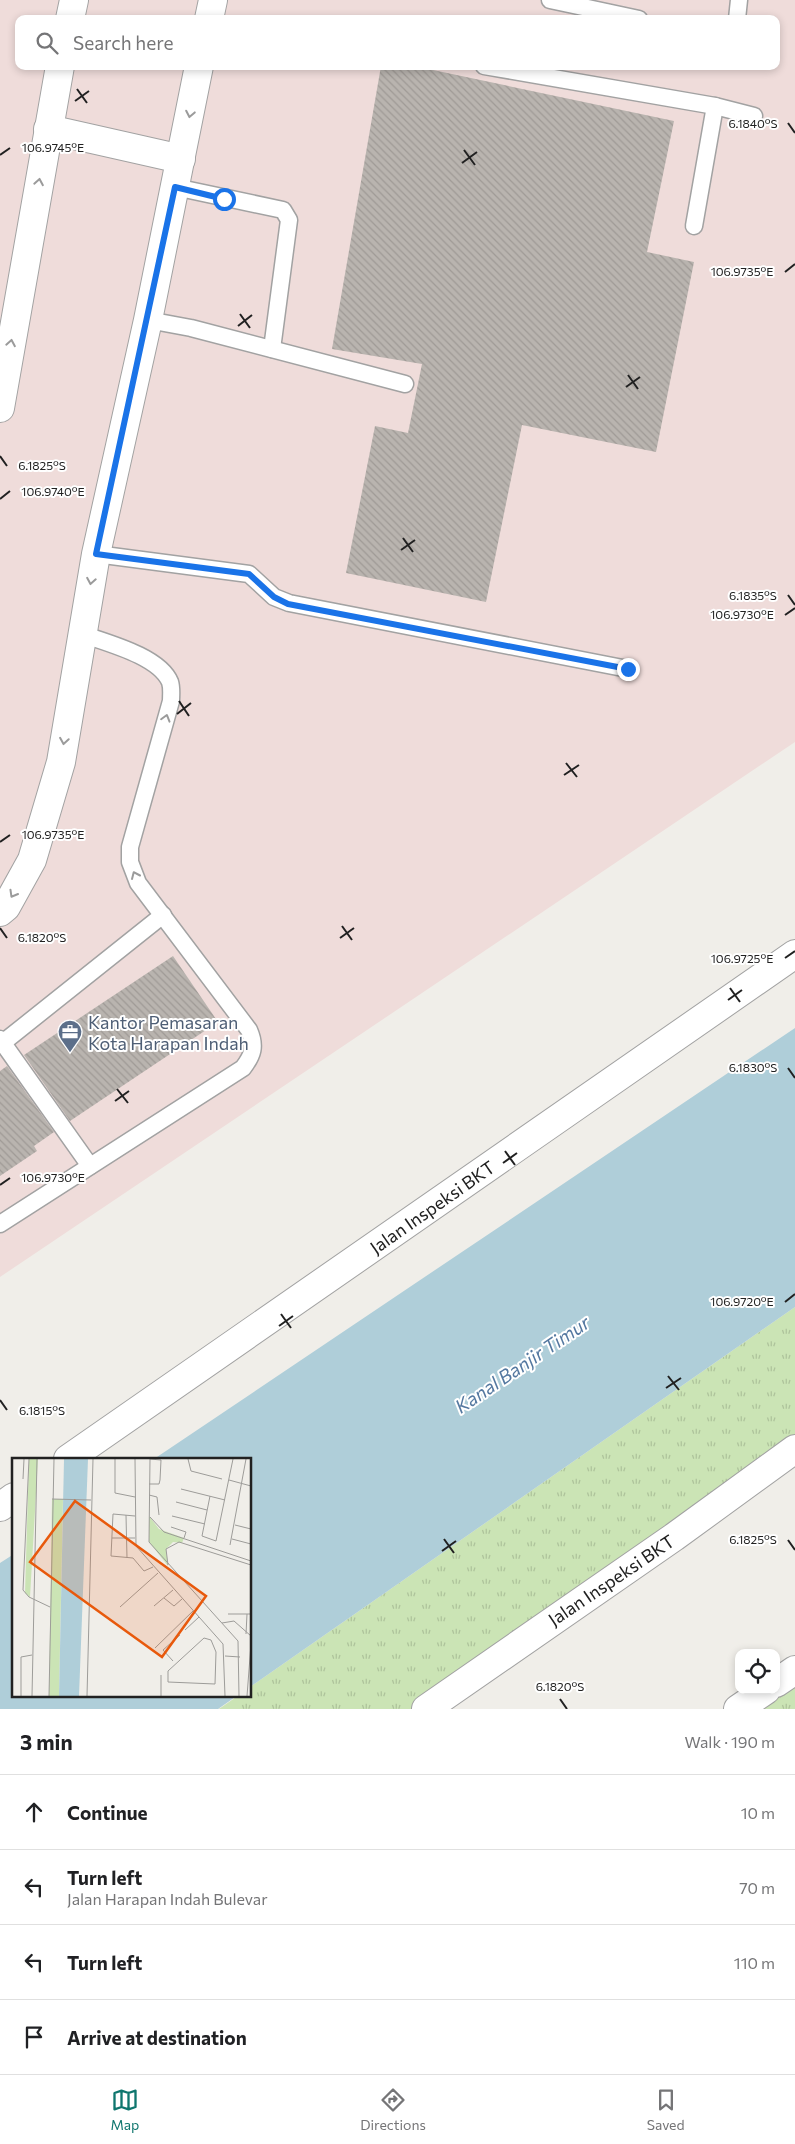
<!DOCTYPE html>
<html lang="en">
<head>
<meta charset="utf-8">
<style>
  :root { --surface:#fff; --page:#f2f2f2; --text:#202124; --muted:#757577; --line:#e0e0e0; --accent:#0f766e }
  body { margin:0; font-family:Commissioner,sans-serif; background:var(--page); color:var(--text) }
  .controls { position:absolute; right:15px; bottom:15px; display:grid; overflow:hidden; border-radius:10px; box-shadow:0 2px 8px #0003 }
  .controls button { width:45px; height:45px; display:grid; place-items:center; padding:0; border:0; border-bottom:1px solid var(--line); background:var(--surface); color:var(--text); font:25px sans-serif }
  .stop { position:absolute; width:15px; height:15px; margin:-11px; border:4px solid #1a73e8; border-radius:50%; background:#fff }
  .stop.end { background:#1a73e8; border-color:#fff; box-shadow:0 1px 5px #0008 }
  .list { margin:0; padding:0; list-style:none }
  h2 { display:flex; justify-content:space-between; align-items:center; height:65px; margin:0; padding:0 20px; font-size:21px }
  h2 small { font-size:16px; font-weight:400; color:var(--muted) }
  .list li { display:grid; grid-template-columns:32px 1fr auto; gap:15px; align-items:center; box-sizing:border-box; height:75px; padding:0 20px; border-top:1px solid var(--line) }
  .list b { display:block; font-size:19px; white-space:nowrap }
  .list p { margin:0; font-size:16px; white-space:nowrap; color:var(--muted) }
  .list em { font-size:16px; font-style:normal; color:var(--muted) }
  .icon { flex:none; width:28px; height:28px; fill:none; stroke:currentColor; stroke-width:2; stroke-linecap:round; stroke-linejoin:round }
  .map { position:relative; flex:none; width:795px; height:1709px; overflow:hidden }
  .search { position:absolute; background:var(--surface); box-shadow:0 2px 8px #0003; left:15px; right:15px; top:15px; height:55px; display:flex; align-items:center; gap:12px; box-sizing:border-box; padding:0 18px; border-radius:10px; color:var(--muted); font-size:19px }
  .sheet { height:365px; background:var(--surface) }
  nav { display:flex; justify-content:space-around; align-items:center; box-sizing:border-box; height:70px; border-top:1px solid var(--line); background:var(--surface); font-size:14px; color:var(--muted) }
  nav a { display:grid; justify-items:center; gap:2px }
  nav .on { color:var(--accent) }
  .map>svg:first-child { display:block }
  .commercial { fill:#efdcda; fill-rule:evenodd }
  .grass { fill:url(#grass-tufts) }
  .water { fill:#afced9 }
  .building { fill:url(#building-back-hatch) }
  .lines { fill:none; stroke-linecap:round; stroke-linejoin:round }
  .service-casing { stroke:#a2a2a2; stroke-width:19 }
  .minor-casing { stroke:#a2a2a2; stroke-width:30 }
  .tertiary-casing { stroke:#a2a2a2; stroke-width:30 }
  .service { stroke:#fff; stroke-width:16 }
  .minor { stroke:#fff; stroke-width:28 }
  .tertiary { stroke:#fff; stroke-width:28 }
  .oneway { stroke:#9b9b9b }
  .route { stroke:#1a73e8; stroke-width:6 }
  .ticks { fill:none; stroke:#212121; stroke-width:2 }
  .labels { text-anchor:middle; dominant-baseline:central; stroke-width:4; stroke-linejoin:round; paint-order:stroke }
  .service-label { font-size:18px; fill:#4e5e75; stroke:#fff; text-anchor:start }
  .street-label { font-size:18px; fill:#212121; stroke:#fff }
  .water-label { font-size:19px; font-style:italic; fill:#5478a0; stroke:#fff }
  .inset-road { fill:none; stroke:#9d9c99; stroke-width:1 }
  .view { fill:#e8590c; fill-opacity:0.15; stroke:#e8590c; stroke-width:2.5 }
  .inset-edge { fill:none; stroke:#212121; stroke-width:2.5 }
  .ticks-label { font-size:12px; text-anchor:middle; fill:#212121; stroke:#fff; stroke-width:4; stroke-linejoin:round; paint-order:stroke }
</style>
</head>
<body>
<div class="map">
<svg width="795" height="1709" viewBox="0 0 795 1709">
  <defs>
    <pattern id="grass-tufts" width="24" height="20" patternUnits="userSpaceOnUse" patternTransform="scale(1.25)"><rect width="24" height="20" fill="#cbe4b5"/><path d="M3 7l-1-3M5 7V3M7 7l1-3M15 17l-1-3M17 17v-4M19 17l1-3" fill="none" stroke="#aec39b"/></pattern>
    <pattern id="building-back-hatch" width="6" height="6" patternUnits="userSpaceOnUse" patternTransform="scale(1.25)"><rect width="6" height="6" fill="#b9b4af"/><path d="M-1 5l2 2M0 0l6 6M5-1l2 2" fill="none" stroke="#9f9a96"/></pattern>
  </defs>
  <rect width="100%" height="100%" fill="#f0eee9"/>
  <path class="commercial" d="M0,0H795V742L0,1277ZM19,19H776V66H19Z"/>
  <g class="grass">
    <polygon points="795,1307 795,1448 426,1709 219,1709 239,1695 250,1695 250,1687"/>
    <polygon points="795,1687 795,1709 761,1709"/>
  </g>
  <g class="water">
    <polygon points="795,1028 795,1307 250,1687 250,1459 154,1459"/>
    <polygon points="14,1554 14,1695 238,1695 218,1709 0,1709 0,1563"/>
  </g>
  <g class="building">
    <polygon points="381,66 414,66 674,121 647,252 694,262 656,452 522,425 486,602 346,573 375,426 408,433 422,364 332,349"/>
    <polygon points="173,956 218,1022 70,1121 24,1055"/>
    <polygon points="7,1066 54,1132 34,1146 37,1151 0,1176 0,1071"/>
  </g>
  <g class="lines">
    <defs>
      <g id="service">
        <polyline points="550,0 639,19"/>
        <polyline points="737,19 739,0"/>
        <polyline points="484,66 715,106 754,116"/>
        <polyline points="175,187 283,210 289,220 272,349"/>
        <polyline points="694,226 715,106"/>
        <polyline points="148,320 191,328 405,384"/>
        <polyline points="96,554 249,574 274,597 289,603 628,669"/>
        <polyline points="0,1039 90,1166"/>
        <polyline points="0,1045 163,915"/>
        <path d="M0,1224L243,1068C253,1055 256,1046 249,1030L138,883L130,862V847L171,701C171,695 172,688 170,682C159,656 107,643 82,634"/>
      </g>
      <g id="minor">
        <polyline points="776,1683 795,1670"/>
        <polyline points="738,1709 766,1690"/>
      </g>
      <g id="tertiary">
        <polyline points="70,19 74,0"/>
        <polyline points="209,19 213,0"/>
        <polyline points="48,129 181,159"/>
        <polyline points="0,408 60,66"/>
        <polyline points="0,912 6,907 32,860 61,762 96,554 148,320 199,66"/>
        <polyline points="68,1459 795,954"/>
        <polyline points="0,1507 14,1497"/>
        <polyline points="426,1709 674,1537 795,1449"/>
      </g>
    </defs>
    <use href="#service" class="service-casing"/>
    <use href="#minor" class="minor-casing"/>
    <use href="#tertiary" class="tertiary-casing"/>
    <use href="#service" class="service"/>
    <use href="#minor" class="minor"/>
    <use href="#tertiary" class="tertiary"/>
  </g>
  <defs><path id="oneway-chevron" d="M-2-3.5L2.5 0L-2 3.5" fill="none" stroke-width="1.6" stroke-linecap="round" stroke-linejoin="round" transform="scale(1.25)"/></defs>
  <g class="oneway">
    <use href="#oneway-chevron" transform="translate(190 114) rotate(101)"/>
    <use href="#oneway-chevron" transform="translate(39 182) rotate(-80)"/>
    <use href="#oneway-chevron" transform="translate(11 343) rotate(-80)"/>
    <use href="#oneway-chevron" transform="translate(91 581) rotate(100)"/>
    <use href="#oneway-chevron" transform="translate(166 718) rotate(-74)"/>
    <use href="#oneway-chevron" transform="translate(64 741) rotate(99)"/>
    <use href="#oneway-chevron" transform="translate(135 875) rotate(-114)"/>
    <use href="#oneway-chevron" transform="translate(13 894) rotate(120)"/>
  </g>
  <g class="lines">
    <polyline class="route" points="224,199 175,187 96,554 249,574 274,597 288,604 628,669"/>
  </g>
  <path class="ticks" d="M77,89L87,103M75,101L89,91M788,123L795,133M464,150L475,165M0,155L10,148M462,163L477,152M785,272L795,264M240,314L250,328M238,326L252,315M628,375L638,389M626,387L640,377M0,456L7,466M0,499L10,491M403,538L413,552M401,550L415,540M788,595L795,605M785,615L795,608M179,701L189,716M177,714L191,703M566,763L577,777M564,775L579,765M0,842L10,835M342,926L352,940M0,928L7,938M340,938L354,928M785,958L795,951M730,988L740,1002M728,1000L742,990M788,1068L795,1078M117,1089L128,1103M115,1101L129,1091M505,1151L515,1165M503,1163L517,1153M0,1185L10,1178M785,1302L795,1294M281,1314L291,1328M279,1326L293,1316M668,1376L679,1390M666,1388L681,1378M0,1400L7,1410M444,1539L454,1553M788,1540L795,1550M442,1551L456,1541M560,1699L567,1709"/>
  <defs>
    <symbol id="office-pin" viewBox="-11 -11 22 30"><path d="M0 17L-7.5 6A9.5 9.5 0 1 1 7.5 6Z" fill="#5c6f8a" stroke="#fff"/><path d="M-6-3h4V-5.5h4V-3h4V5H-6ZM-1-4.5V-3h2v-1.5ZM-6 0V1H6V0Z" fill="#fff"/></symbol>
  </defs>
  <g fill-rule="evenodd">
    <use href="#office-pin" x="56" y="1018" width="28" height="38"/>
  </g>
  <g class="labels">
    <g class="service-label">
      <text x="88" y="1022">Kantor Pemasaran<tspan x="88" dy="21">Kota Harapan Indah</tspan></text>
    </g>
    <g class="street-label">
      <text transform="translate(432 1207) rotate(-35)">Jalan Inspeksi BKT</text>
      <text transform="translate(611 1580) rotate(-34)">Jalan Inspeksi BKT</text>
    </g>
    <g class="water-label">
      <text transform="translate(522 1364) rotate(-34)">Kanal Banjir Timur</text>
    </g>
  </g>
  <g transform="translate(12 1458)">
    <rect width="239" height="239" fill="#f0eee9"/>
    <path d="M17,1H26L18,139L13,135ZM40,41H51L47,238H37ZM137,58L147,71L172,80L170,85L161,84L154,91L156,108L137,84Z" fill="#cbe4b5"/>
    <path d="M52,1H76L67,238H47Z" fill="#afced9"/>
    <path class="inset-road" d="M17,1L11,132L17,139L38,149M103,1V35L123,39M123,1L124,88L211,186L213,238M138,1L137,84L226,183L227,238M176,1L179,13L210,21M11,21L12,1M217,22L239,28M137,26H147L148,22L149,2L138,1M169,31L213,42M137,37L145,39L147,57M198,38L190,78L204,83L221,1M40,41L79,42M164,44L195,52M114,57L115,100M123,58L101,56L99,98L121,100L132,113L141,109M160,58L193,66M138,59L152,74L239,103M223,67L239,71M159,69L174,74L172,80M100,80H123M220,81L239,86M218,87L234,1M156,107L154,91L167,84L239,107M152,140L162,148L170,141M142,148L161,132M108,149L146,115M216,156H239M210,165L222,163L239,178M173,172L187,159M234,176L235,156M192,180L199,182L204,194L203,226L156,224V213ZM143,190L181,153M213,198L228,199M161,203L151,192L168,177M9,238V199L20,197M20,238L25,1M37,238L42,1M75,238L81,1M149,238V217M235,238L239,186"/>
    <path class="view" d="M63,43L194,138L150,199L18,104Z"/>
    <rect width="239" height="239" class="inset-edge"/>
  </g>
  <g class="ticks-label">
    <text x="753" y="128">6.1840°S</text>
    <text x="53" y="152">106.9745°E</text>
    <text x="742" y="276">106.9735°E</text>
    <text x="42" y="470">6.1825°S</text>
    <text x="53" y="496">106.9740°E</text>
    <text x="753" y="600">6.1835°S</text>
    <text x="742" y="619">106.9730°E</text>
    <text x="53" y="839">106.9735°E</text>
    <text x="42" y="942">6.1820°S</text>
    <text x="742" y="963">106.9725°E</text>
    <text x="753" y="1072">6.1830°S</text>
    <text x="53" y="1182">106.9730°E</text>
    <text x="742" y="1306">106.9720°E</text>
    <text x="42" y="1415">6.1815°S</text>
    <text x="753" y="1544">6.1825°S</text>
    <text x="560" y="1691">6.1820°S</text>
  </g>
</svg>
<div class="controls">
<button><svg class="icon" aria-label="locate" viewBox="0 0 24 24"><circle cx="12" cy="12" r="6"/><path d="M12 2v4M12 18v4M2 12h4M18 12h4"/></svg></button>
</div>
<div class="stop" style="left:224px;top:199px"></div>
<div class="stop end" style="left:628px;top:669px"></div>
<div class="search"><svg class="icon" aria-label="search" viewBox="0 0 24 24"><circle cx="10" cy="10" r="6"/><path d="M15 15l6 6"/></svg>Search here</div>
</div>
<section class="sheet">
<h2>3 min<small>Walk · 190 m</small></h2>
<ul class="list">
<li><svg class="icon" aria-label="ahead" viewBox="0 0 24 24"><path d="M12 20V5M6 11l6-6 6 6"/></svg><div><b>Continue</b></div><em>10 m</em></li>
<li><svg class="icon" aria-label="left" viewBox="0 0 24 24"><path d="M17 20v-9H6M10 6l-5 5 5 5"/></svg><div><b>Turn left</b><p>Jalan Harapan Indah Bulevar</p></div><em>70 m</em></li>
<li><svg class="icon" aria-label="left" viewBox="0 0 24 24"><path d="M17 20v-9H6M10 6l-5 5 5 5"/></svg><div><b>Turn left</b></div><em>110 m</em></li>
<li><svg class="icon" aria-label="arrive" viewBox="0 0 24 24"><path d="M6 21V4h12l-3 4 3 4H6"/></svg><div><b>Arrive at destination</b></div></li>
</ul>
</section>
<nav>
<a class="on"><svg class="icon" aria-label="map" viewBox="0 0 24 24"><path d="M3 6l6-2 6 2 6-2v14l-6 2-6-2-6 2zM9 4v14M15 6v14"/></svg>Map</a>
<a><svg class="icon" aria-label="directions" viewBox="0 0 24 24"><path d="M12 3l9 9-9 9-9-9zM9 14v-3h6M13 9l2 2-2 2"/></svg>Directions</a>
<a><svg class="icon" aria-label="saved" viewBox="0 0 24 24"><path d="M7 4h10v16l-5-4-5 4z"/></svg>Saved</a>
</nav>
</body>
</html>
